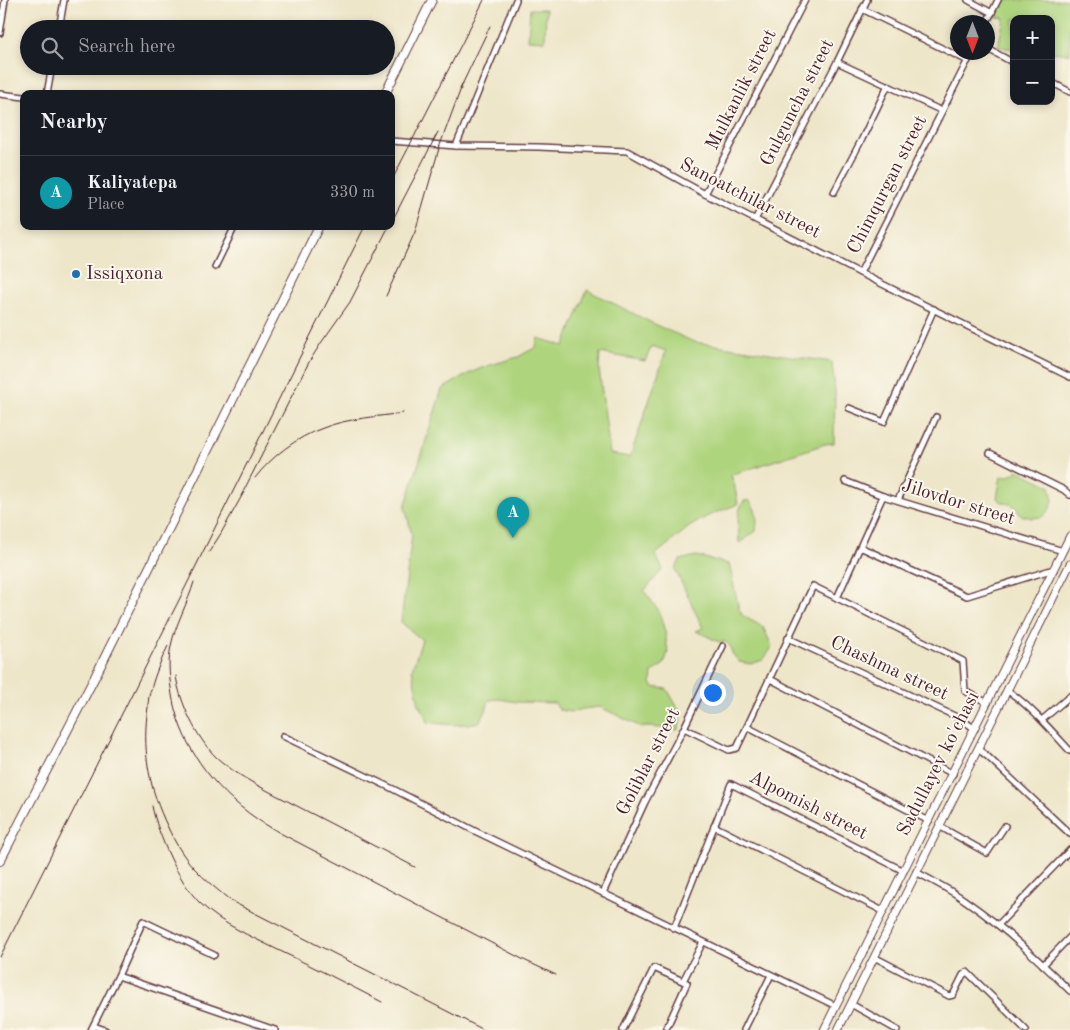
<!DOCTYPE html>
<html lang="en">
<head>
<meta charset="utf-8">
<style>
  :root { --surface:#171b24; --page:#242831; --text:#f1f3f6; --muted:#9ea1a6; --line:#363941; --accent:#db2777 }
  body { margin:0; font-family:"Old Standard TT",serif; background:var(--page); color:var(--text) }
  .controls { position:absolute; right:15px; top:15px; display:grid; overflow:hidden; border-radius:10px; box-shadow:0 2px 8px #0003 }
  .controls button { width:45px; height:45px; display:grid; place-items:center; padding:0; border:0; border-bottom:1px solid var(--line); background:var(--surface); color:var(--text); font:25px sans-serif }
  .compass { position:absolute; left:950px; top:15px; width:45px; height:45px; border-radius:50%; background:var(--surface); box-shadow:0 2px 8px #0003; rotate:180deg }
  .you { position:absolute; left:712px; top:692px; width:18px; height:18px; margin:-12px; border:4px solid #fff; border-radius:50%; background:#1a73e8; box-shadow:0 0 0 8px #1a73e833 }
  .badge { display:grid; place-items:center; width:32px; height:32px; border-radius:50%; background:var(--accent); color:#fff; font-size:16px; font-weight:700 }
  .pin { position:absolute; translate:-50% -41px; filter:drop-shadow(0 1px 2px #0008) }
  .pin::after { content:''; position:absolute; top:26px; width:18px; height:15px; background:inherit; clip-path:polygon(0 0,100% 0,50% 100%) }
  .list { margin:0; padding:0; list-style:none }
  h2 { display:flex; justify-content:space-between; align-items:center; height:65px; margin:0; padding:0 20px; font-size:21px }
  h2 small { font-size:16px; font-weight:400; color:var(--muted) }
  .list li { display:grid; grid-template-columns:32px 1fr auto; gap:15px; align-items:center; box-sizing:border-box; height:75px; padding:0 20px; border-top:1px solid var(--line) }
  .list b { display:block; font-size:19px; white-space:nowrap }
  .list p { margin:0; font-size:16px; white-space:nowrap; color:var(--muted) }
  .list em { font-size:16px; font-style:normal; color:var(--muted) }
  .icon { flex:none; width:28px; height:28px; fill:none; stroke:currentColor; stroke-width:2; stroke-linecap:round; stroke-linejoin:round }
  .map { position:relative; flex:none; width:1070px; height:1030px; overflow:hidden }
  .search { position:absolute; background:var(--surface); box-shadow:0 2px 8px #0003; left:20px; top:20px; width:375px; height:55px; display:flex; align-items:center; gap:12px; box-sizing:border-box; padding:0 18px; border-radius:28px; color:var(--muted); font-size:19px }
  .panel { position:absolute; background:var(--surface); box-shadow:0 2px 8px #0003; left:20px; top:90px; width:375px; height:140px; border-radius:10px }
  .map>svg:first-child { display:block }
  .green { fill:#afd47e; stroke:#7c7a54; fill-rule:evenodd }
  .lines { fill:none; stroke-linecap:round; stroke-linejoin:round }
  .street-casing { stroke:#633d43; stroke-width:8 }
  .secondary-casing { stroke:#633d43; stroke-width:9 }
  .primary-casing { stroke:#633d43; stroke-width:10 }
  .street { stroke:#fff; stroke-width:5 }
  .secondary { stroke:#fff; stroke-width:7 }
  .primary { stroke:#fff; stroke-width:8 }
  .rail { stroke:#4a1f2b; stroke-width:1 }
  .poi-dot { fill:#1f6fb2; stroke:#fbf7ec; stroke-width:2 }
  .labels { text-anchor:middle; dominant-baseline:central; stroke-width:4; stroke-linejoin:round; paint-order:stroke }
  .street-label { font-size:19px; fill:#4a1f2b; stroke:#fbf7ec }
  .poi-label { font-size:19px; fill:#4a1f2b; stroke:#fbf7ec; text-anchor:start }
</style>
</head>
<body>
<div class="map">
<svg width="1070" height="1030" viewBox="0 0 1070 1030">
  <rect width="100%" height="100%" fill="#fbf7ec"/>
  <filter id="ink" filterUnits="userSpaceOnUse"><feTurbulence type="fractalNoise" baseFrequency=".02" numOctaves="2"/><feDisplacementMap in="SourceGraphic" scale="10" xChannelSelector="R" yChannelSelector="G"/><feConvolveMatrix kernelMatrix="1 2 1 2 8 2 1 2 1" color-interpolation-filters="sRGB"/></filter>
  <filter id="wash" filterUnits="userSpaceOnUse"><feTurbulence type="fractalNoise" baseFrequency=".0096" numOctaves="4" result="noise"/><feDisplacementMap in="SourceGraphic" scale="20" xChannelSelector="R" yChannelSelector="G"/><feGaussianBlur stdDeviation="1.12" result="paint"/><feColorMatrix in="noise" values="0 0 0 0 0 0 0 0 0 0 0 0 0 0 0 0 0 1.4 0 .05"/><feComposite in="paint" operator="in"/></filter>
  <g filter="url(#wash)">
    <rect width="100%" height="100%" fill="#eee6c9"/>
    <g class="green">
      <polygon points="1004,0 1070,0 1070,54 1051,52 1051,19 1014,19 1014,49 998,47 1004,18 996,17"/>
      <polygon points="530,9 546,9 545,41 528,40"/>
      <path d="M587,290L658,326L694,342L832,362L835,391L834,443L825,444L731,475L734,483L738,504L708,516L689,527L655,555L663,569L644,591L659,611L665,632L668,652L664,664L652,673L651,682L653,687L667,689L682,715L678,730L652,727H641L600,707L583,709L571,712L559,710L555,703L517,702L499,699L489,700L486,711L479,722C462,726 445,725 428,722L419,705L412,669L422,640L401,622L412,535L405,507L442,389L470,373L484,367L518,357L536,347L538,338L564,346ZM652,346L666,351L630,457L610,454L599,369L600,353L645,361Z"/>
      <polygon points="1017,470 1050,486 1053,501 1049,510 1042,517 1032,518 1021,515 1013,505 1002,502 997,498 1001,476 1005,477 1016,473"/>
      <path d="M749,500C757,510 758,518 756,531L740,543L739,542C739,528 735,512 744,501Z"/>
      <polygon points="696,556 729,564 739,609 743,616 763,627 771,644 771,649 763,660 751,664 739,662 732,653 730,646 726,642 719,642 696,631 703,628 675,569 680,560"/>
    </g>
  </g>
  <g filter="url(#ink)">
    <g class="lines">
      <defs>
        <g id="street">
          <polyline points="968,0 992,13"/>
          <polyline points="862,9 968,61"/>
          <polyline points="987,22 998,0"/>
          <polyline points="59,29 64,0"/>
          <polyline points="0,33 5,0"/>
          <polyline points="988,49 1014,63"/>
          <polyline points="837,62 942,111"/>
          <polyline points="1051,82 1070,92"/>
          <polyline points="0,94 24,97"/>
          <polyline points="47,94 52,66"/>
          <polyline points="391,141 456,146 539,147 627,151 705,194 860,273 1070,377"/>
          <polyline points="456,146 516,0"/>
          <polyline points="834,192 862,139 888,85"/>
          <polyline points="705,194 805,0"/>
          <polyline points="756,218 837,62 867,0"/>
          <polyline points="215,267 235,226"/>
          <polyline points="860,273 972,52"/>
          <polyline points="849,408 884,422 934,309"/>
          <polyline points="990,453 1064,490 1070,495"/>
          <polyline points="845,481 883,496 1063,551"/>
          <polyline points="883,496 860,547 967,596 1054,569"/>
          <polyline points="898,500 936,417"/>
          <polyline points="837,598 860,547"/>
          <polyline points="788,638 961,719 975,729"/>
          <polyline points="770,679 953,774"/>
          <path d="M1007,690C1031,707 1050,729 1070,751"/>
          <polyline points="1042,720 1070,696"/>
          <polyline points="747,727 929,821"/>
          <polyline points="684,728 729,750 737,748 813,586 963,661 965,691 988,703"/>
          <polyline points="283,736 391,788 477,832 836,1006"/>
          <polyline points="978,749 987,756 1070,834"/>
          <polyline points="714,826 883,911"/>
          <polyline points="939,826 987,853 1005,826"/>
          <path d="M916,872C933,881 951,890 966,901C1004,927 1038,959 1070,991"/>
          <polyline points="603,893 645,802 684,728 723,646"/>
          <polyline points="998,925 1070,850"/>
          <polyline points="674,928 731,784 904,871"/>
          <polyline points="874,957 949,996 953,995 963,975 967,972 1026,1030"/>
          <polyline points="1043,965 1070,937"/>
          <polyline points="118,976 275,1030"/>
          <polyline points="683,981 703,942"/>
          <polyline points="851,1004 897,1030"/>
          <polyline points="94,1026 105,1030"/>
          <polyline points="91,1030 118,976 143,921 214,955"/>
          <polyline points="623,1030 654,968 687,983 667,1027"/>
          <polyline points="744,1030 771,975"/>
        </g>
        <g id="secondary">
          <polyline points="824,1030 1070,536"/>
          <polyline points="838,1030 1070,564"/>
        </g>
        <g id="primary">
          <polyline points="385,94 432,0"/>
          <polyline points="0,861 101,665 319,226"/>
        </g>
      </defs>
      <use href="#street" class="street-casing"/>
      <use href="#secondary" class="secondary-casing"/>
      <use href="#primary" class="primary-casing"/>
      <use href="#street" class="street"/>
      <use href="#secondary" class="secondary"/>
      <use href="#primary" class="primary"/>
      <g class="rail">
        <polyline points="460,89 490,26"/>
        <polyline points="391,182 484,0"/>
        <polyline points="391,223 438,132"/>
        <polyline points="386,296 415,232 440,145 463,83"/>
        <path d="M255,478C272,456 297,437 323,428C348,418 377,417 403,413"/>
        <polyline points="241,496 309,362 321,343 350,302 389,226"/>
        <polyline points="209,552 220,535 244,492"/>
        <path d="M194,582C188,603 175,625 171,646C168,660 169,674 171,688C177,742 213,789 257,819C264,824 272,828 280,833L526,961L556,975"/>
        <path d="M168,646C161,660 155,674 151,689C149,695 148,701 148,707C142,747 148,783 164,819C172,837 181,854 194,868C205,880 218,890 231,901L484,1030"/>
        <path d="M176,676C180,703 196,737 216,757C239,778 269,791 297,806C336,826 376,847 415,867"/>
        <path d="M152,806C158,835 179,883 201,904C222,924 250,936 276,949C312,966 347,984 382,1002"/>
        <polyline points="0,957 180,598 365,226"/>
      </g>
    </g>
  </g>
  <circle class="poi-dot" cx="76" cy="274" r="5"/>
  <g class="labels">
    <g class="street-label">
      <text transform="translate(742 90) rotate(-63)">Mulkanlik street</text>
      <text transform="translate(798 103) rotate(-63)">Gulguncha street</text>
      <text transform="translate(888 185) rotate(-63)">Chimqurgan street</text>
      <text transform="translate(750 199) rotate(27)">Sanoatchilar street</text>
      <text transform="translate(958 503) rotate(17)">Jilovdor street</text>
      <text transform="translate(889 669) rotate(25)">Chashma street</text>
      <text transform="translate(649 762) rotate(-63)">Goliblar street</text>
      <text transform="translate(939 764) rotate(-63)">Sadullayev ko'chasi</text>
      <text transform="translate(808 806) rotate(27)">Alpomish street</text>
    </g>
    <g class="poi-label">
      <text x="86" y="274">Issiqxona</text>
    </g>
  </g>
</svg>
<div class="controls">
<button>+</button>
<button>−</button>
</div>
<svg class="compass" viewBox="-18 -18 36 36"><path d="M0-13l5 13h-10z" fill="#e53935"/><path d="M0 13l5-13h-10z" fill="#9ea1a6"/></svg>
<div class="you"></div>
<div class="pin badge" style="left:513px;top:538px;background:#0f9aa8">A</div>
<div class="search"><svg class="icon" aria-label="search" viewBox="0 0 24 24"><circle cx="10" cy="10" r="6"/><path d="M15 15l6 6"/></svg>Search here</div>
<section class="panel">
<h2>Nearby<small></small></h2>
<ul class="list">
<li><span class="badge" style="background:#0f9aa8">A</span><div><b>Kaliyatepa</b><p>Place</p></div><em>330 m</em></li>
</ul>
</section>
</div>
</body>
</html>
